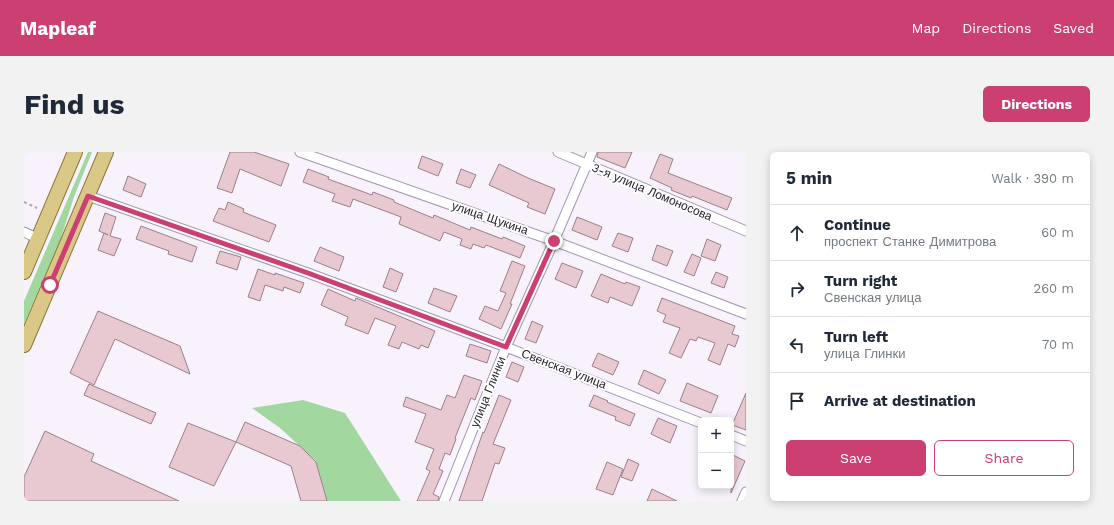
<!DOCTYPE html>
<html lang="en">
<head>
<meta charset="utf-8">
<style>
  :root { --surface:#fff; --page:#f2f2f3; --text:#1f2937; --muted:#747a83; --line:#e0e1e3; --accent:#cc3f72 }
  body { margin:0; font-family:"Work Sans",sans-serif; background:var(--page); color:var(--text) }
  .controls { position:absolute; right:12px; bottom:12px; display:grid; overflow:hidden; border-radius:6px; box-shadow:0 2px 10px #0003 }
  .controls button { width:36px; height:36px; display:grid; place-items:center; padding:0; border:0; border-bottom:1px solid var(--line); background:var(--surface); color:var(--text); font:20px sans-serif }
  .stop { position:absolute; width:12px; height:12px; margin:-9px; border:3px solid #cc3f72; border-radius:50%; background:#fff }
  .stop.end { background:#cc3f72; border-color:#fff; box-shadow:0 1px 4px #0008 }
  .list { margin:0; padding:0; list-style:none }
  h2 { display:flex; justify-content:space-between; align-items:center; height:52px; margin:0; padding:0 16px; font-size:17px }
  h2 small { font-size:13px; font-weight:400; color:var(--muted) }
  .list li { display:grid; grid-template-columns:26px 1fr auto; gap:12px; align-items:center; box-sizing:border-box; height:56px; padding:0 16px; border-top:1px solid var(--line) }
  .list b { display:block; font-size:15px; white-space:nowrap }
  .list p { margin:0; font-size:13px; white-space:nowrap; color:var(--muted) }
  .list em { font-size:13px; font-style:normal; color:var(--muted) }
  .actions { display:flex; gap:8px; padding:12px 16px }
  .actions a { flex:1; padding:9px 0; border:1px solid var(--accent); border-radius:6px; text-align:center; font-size:14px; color:var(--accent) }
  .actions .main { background:var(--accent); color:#fff }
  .icon { flex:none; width:22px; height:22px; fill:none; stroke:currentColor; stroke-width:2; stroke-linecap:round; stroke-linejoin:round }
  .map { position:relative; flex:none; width:722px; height:349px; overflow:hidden; border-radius:6px }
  header { display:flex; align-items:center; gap:24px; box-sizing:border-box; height:56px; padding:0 20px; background:var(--accent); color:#fff }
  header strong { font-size:19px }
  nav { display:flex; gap:22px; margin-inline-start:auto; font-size:14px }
  .intro { display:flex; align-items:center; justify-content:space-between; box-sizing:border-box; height:96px; padding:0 24px }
  h1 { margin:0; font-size:28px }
  .button { padding:10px 18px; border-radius:6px; background:var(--accent); color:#fff; font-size:14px; font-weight:700 }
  main { display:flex; gap:24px; padding:0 24px }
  aside { flex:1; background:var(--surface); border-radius:6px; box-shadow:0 2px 10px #0003 }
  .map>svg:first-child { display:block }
  .green { fill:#a2d89f }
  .building { fill:#e8c9d2; stroke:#9c7f88 }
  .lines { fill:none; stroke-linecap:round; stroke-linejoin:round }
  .minor-casing { stroke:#a498b0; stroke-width:11 }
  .primary-casing { stroke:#8c7635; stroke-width:16 }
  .path { stroke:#aea9b3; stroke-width:2; stroke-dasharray:3 3; stroke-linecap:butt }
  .minor { stroke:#fff; stroke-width:9 }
  .primary { stroke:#dac889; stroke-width:14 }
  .route { stroke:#cc3f72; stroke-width:5 }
  .labels { text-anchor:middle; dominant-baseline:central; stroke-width:4; stroke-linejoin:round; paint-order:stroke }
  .street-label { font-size:12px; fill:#28232d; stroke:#fff }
</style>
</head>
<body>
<header>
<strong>Mapleaf</strong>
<nav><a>Map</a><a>Directions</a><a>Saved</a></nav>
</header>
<div class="intro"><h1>Find us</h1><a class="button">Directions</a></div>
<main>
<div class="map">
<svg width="722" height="349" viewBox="0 0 722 349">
  <rect width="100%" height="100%" fill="#f7f2fc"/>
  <g class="green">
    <polygon points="64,0 68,0 50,45 37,86 0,172 0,149"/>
    <polygon points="279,248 321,261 377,349 303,349 292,309 256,276 228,256"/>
  </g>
  <g class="building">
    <polygon points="206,0 230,0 265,12 257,34 216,17 208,41 193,36"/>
    <polygon points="574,0 608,0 601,16 573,5"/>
    <polygon points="636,2 649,7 644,21 708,46 703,58 668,44 667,46 647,38 648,36 626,26"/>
    <polygon points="398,4 419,12 414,24 394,16"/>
    <polygon points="475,12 504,26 531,37 521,62 503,55 505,51 465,33"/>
    <polygon points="284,17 305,25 304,27 348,43 349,40 370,48 370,50 409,66 410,63 446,78 447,75 478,87 479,85 501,94 496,106 462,93 460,96 449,92 447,97 436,93 438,87 420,80 416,89 375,72 377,65 329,47 326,55 308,49 311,42 279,30"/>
    <polygon points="437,17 452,23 446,36 432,31"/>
    <polygon points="104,24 122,32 117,45 99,38"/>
    <polygon points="204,50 220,57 219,60 252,73 245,90 189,69 195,56 201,58"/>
    <polygon points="81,61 92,65 86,84 97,87 90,104 74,98 80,81 84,83 75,79"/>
    <polygon points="553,65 578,75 573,88 548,78"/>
    <polygon points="117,74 173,95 168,110 144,102 145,99 112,87"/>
    <polygon points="594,81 609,86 604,100 588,94"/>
    <polygon points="683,87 697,93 691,109 677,104"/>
    <polygon points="633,93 649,99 643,114 628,108"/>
    <polygon points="296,95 320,105 315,119 290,109"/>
    <polygon points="196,99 217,105 213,118 192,111"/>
    <polygon points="668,102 677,106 670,124 660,120"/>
    <polygon points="488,109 501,114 486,152 488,152 477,177 455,167 461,154 474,159 482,141 476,139"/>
    <polygon points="538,111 559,119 552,136 531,127"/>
    <polygon points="366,116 379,122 372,140 359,135"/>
    <polygon points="234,117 251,123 251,121 280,131 276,141 260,135 259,139 241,133 236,149 224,145"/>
    <polygon points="692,120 704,125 700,136 687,131"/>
    <polygon points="577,122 601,132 602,130 616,135 608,154 586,145 584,151 567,144"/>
    <polygon points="410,136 433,144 426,160 404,151"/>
    <polygon points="304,137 331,149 332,146 411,179 404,196 397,193 395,197 378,190 375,197 364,193 372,174 351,166 344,182 321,173 324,165 297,153"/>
    <polygon points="638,146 711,174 708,182 715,184 711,195 704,192 696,213 684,208 691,191 674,185 672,189 666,187 657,206 645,201 656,176 639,170 642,163 633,159"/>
    <polygon points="74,159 156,194 166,222 91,187 70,233 46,221"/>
    <polygon points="508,169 519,174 512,191 501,187"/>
    <polygon points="446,192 467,199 463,211 442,204"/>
    <polygon points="574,201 595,210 589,223 568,214"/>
    <polygon points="488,210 500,215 494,230 482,225"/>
    <polygon points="620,218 642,228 635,242 614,232"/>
    <polygon points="440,223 458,229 451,248 447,246 431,286 432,287 426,303 421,301 415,317 419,319 409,342 415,345 414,349 393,349 406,319 402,317 410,297 391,290 402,262 379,254 382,245 417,258 423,243 431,246"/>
    <polygon points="663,231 694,244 687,261 656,249"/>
    <polygon points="65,232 132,261 127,272 60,243"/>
    <polygon points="722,241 722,278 708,273"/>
    <polygon points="475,243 487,248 469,292 481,296 475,312 471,311 458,349 435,349 459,280 460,281"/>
    <polygon points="570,243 584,249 583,250 611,262 606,274 591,268 592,265 565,254"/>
    <polygon points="634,266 653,274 646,291 627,282"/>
    <polygon points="221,270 276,294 292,310 303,349 277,349 267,314 212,290"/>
    <polygon points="164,271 212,290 190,334 145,315"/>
    <polygon points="21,279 70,302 67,309 155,349 0,349 0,325"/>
    <polygon points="707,302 721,309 707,341"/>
    <polygon points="604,307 615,312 608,329 597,325"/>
    <polygon points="583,310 599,317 589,343 572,337"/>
    <polygon points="628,337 653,349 623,349"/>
  </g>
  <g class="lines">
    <defs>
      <g id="minor">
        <polyline points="276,0 530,89 722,162"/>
        <polyline points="534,0 722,79"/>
        <polyline points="64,44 284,121 482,195 677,271"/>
        <polyline points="0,80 15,87"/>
        <polyline points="707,283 722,289"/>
        <polyline points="420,349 482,195 530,89 568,0"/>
        <polyline points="718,349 722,340"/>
      </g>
      <g id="primary">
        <polyline points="0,120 51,0"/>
        <polyline points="0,193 82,0"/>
      </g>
    </defs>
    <use href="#minor" class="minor-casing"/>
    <use href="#primary" class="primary-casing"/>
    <polyline class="path" points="0,50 13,56"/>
    <use href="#minor" class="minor"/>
    <use href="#primary" class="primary"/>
  </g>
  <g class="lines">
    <polyline class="route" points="26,133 64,44 284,121 482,195 530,89"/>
  </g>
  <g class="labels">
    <g class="street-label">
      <text transform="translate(628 40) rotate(23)">3-я улица Ломоносова</text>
      <text transform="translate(466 66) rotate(19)">улица Щукина</text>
      <text transform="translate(540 217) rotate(21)">Свенская улица</text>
      <text transform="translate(464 240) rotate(-68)">улица Глинки</text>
    </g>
  </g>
</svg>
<div class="controls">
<button>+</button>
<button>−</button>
</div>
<div class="stop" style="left:26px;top:133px"></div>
<div class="stop end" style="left:530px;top:89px"></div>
</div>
<aside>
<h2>5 min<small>Walk · 390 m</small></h2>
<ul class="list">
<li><svg class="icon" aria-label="ahead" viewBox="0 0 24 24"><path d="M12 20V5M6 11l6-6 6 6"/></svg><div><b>Continue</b><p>проспект Станке Димитрова</p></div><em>60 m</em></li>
<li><svg class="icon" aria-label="right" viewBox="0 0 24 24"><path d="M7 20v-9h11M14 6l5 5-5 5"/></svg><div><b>Turn right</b><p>Свенская улица</p></div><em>260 m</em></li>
<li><svg class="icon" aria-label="left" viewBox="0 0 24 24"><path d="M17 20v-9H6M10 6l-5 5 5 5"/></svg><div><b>Turn left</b><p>улица Глинки</p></div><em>70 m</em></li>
<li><svg class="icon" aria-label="arrive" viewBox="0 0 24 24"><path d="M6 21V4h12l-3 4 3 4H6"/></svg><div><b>Arrive at destination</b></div></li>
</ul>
<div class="actions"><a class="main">Save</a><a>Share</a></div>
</aside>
</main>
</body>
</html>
